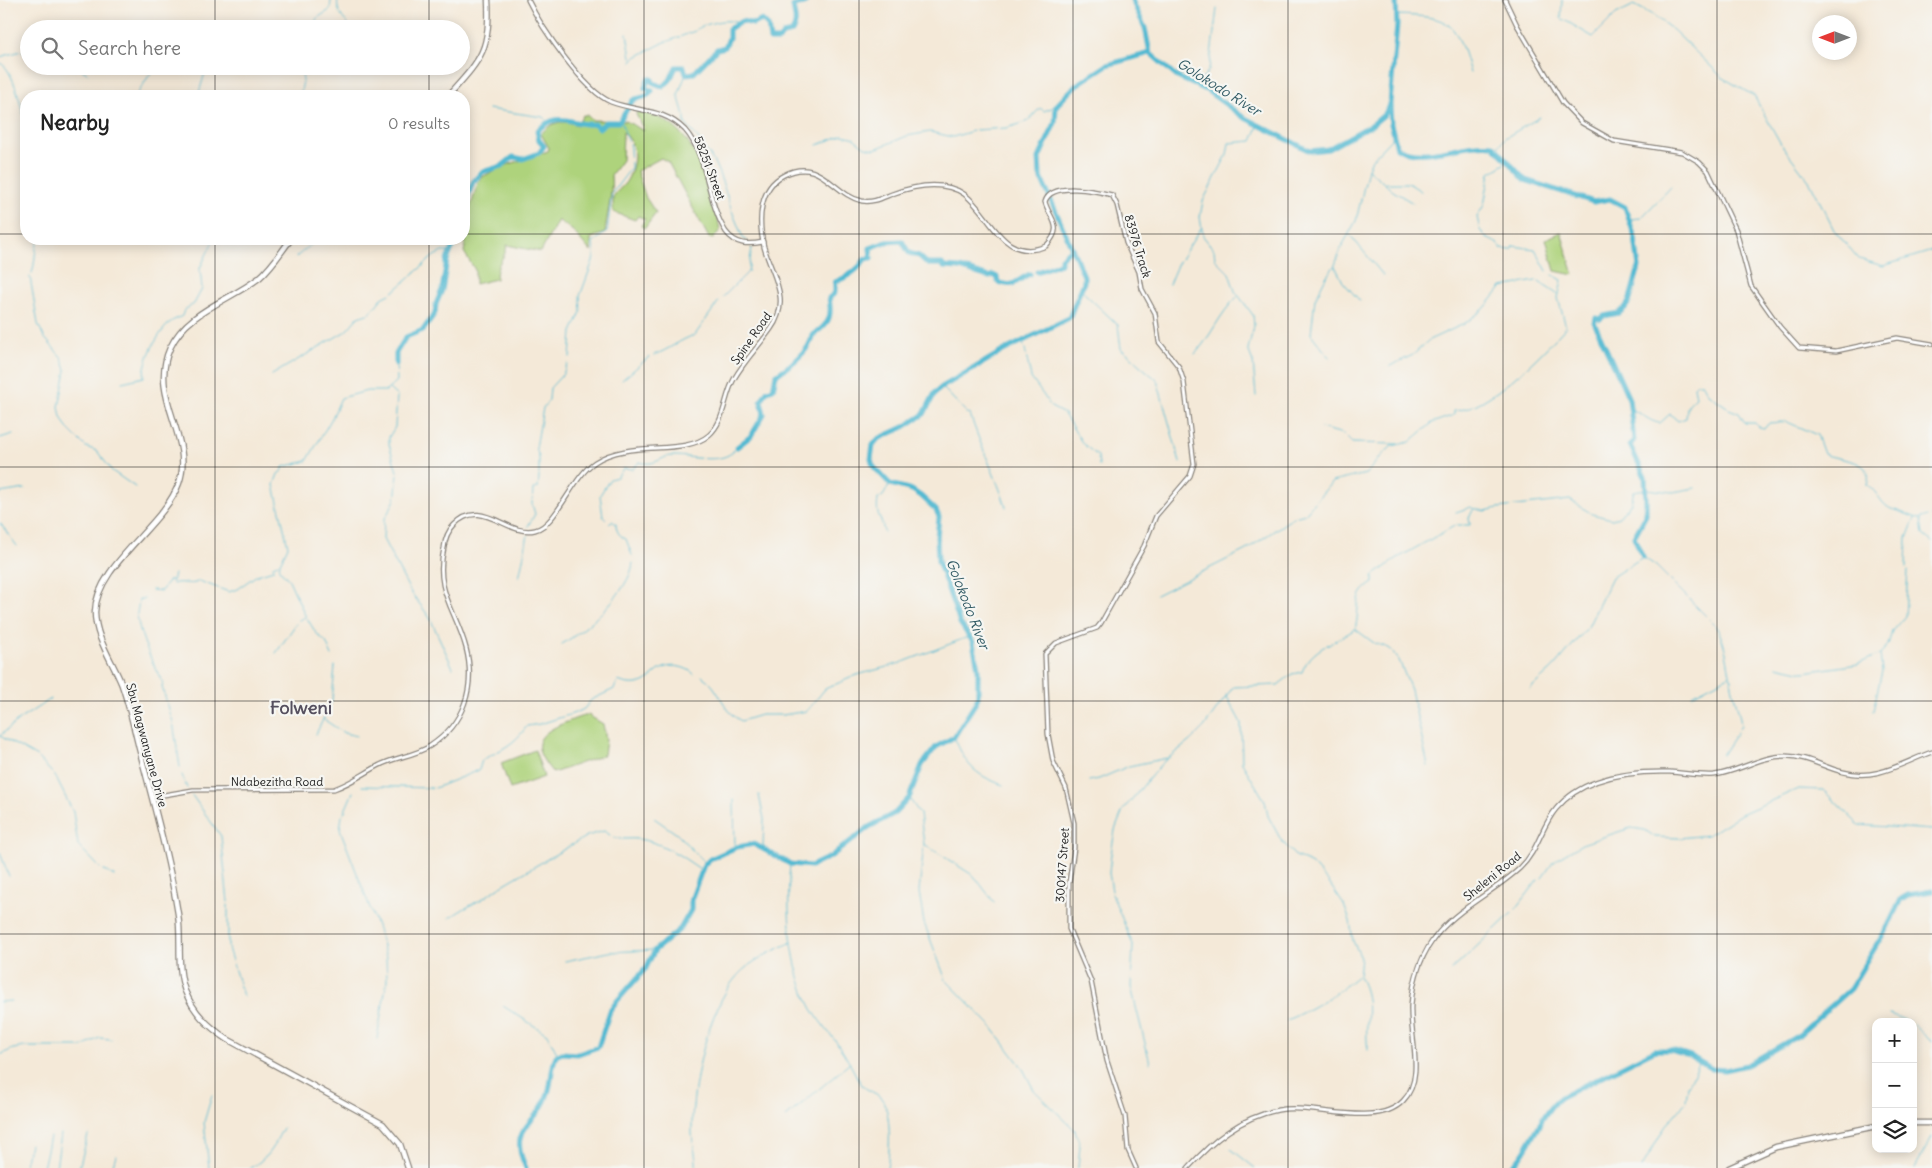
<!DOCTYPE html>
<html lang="en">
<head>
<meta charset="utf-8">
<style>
  :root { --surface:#fff; --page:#f6f6f6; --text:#222; --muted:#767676; --line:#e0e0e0 }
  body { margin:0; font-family:Delius,sans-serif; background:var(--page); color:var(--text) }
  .controls { position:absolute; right:15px; bottom:15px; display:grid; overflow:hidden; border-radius:10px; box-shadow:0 2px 12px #0003 }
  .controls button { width:45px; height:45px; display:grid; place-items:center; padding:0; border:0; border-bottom:1px solid var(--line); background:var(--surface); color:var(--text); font:25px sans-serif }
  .compass { position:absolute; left:1812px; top:15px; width:45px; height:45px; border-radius:50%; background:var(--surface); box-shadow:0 2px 12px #0003; rotate:270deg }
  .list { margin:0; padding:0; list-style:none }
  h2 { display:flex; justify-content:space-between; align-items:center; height:65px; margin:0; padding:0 20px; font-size:21px }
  h2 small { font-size:16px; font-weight:400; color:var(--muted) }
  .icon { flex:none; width:28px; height:28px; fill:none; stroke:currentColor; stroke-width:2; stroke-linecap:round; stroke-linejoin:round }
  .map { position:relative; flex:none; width:1932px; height:1168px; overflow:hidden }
  .search { position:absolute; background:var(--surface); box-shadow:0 2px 12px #0003; left:20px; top:20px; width:450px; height:55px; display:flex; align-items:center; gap:12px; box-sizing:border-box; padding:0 18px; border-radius:28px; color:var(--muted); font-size:19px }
  .panel { position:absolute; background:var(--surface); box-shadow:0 2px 12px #0003; left:20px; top:90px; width:450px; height:155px; border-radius:20px }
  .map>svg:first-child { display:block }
  .green { fill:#aed37c; stroke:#65784c }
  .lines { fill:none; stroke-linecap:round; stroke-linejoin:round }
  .stream { stroke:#54bad2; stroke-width:1 }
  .river { stroke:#54bad2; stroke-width:5 }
  .minor-casing { stroke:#88827a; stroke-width:5.5 }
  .major-casing { stroke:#88827a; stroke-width:7 }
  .minor { stroke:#fff; stroke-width:3 }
  .major { stroke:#fff; stroke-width:4.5 }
  .grid { fill:none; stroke:#1c1c1c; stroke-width:1; stroke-opacity:0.55 }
  .labels { text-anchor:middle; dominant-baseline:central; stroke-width:4.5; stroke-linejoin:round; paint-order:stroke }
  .street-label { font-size:12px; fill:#1c1c1c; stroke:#f6f6f2 }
  .water-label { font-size:14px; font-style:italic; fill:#325b65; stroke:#f6f6f2 }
  .district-label { font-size:18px; font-weight:bold; fill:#56505f; stroke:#f6f6f2 }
</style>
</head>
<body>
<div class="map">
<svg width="1932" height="1168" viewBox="0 0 1932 1168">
  <rect width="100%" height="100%" fill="#f6f6f2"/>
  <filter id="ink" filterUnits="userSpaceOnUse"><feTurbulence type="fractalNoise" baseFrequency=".02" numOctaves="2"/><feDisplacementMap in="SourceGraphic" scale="10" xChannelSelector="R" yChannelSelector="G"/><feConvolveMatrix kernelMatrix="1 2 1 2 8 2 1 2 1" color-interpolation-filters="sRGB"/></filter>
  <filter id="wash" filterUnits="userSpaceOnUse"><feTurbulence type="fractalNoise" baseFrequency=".0096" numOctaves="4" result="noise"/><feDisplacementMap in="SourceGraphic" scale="20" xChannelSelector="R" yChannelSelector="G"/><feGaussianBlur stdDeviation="1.12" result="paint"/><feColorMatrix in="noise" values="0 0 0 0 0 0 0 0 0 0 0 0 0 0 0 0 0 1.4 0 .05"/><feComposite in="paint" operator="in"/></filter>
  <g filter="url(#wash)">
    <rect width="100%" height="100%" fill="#f4e9d8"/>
    <g class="green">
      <path d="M638,111C696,122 701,171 718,219L720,230L713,239L709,238L668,162L661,158L637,171L646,198L656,213L645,228L641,226L645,219L638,216L635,220L613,212V197C616,191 622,188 626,182C635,167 639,145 623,132L622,160L611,175C613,194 607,213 605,233L591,238V252L573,231L558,220L541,252L507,245C505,260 496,261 496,279L475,284V270L464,252L468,229V215L478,183L482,177L501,167L548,151L549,148L541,134C551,122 562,119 577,125L583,115H587L592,120L626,121L644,131L636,114Z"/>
      <polygon points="1561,232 1574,275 1555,271 1546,239"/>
      <path d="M588,715L603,724L606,740L604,755L553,773C534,750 531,737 562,724C570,721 578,717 588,715Z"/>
      <polygon points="535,750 544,777 510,789 501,763"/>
    </g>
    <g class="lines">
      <g class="stream">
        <path d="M338,0C335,12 345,21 353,29"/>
        <polyline points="1562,0 1561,18 1593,37 1616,14 1634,5 1653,15 1673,30 1722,77 1754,96 1781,144 1810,182 1834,230 1859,259 1883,266 1932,251"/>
        <path d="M1396,15C1452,17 1455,20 1470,73"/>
        <polyline points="312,29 317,18 330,10 331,0"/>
        <path d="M697,29C706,24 727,17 737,23"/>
        <polyline points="627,34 631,57"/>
        <polyline points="669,41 695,31"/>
        <polyline points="0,57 21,51 29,54"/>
        <polyline points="632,61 634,58 667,41"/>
        <path d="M0,63C14,68 22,111 26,125"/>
        <polyline points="77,66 88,74"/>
        <polyline points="1197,86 1209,70 1217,9"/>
        <polyline points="136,96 150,74 162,66"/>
        <polyline points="198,96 207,66"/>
        <polyline points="300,96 303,81 301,66"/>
        <polyline points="488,109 543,117 545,119"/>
        <polyline points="684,115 678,95 686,74"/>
        <polyline points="685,117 685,123 704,146"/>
        <polyline points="546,121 547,125"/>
        <polyline points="818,145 842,135 852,137 865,147 875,149 907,136 930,132 953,137 976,130 1006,128 1020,124 1028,121 1040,108 1044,111 1056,106"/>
        <polyline points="1497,147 1505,138 1540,117"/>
        <path d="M705,149C717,161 725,191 731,208"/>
        <polyline points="1508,162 1490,173 1484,205 1477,217 1480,230 1485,237 1498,244 1502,249 1511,250 1513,246 1535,249 1547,271"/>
        <polyline points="1368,169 1393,191 1413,203"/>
        <polyline points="1386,183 1408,183 1421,191"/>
        <polyline points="732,211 743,238 747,241"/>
        <polyline points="1630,219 1641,218 1671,187"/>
        <polyline points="1350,235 1383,275"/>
        <polyline points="296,257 318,239"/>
        <polyline points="1335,266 1343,282 1360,301"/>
        <path d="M32,273C36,261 34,250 39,239"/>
        <polyline points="30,277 38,324 44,337 62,358 66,370 59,407 61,417 67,428 86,447 97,451 112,471 135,487"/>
        <polyline points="1539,282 1557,294"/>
        <polyline points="1169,284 1177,265 1201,228"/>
        <polyline points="1081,290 1118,325 1121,349 1130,355 1137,363 1157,380 1180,462"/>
        <polyline points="393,292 434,256 442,252 451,252"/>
        <polyline points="723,297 748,272 752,248"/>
        <polyline points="1022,342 1024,346"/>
        <polyline points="1025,349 1031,378 1044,396 1051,407 1064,414 1083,444 1098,456 1099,466"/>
        <path d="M1195,354C1211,337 1219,314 1237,297"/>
        <path d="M654,355C669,350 681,339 695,335L719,301"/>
        <polyline points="570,357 572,332 581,312 580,296 594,258 593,242 607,232 612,193 631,168 630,147 620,118"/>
        <polyline points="1329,357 1311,334 1315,299 1326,277 1335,265 1342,246 1356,221 1368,169 1372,159 1394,136"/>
        <polyline points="1390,366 1413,355 1429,340 1464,324 1484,309 1502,287 1536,281"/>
        <polyline points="272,375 346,331 358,317 370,313 382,298 390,294"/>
        <polyline points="622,380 649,357"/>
        <path d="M122,382L144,377C144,359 158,332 172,321C175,319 179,318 182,316L184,310L194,304L202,289L200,268L214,239"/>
        <polyline points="942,387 965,411"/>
        <polyline points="389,389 397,396 395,427 389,437 389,444 398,475 395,500 384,520 383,539 410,591 430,618 453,668"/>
        <polyline points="1256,396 1253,362 1248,349 1254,326 1253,315 1235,291 1229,273 1215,259 1214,250 1203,236 1200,217 1203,201 1227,155 1229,143 1252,141 1259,124"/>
        <path d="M1630,409C1640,412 1651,423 1660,423L1670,414L1678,421L1686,418C1688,406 1684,408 1696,397L1694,386L1697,383H1702L1708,394L1727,407"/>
        <polyline points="1729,409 1739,413 1745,423 1755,423 1759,427 1764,428 1768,423 1783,422"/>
        <path d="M966,413L970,414C980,446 996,475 1006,507"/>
        <path d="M1785,421L1817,435L1824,454C1839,461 1876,458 1867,485C1878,491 1881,507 1894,510"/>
        <polyline points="1321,428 1343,434 1352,443 1398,444"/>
        <polyline points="0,438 13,434"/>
        <polyline points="539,474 539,457 536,448 543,408 549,400 550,388 563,374 567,364"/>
        <polyline points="0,493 25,489"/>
        <polyline points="1472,508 1485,511 1498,508 1570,500 1592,514 1612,519 1619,517 1631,503 1634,491 1646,489 1673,492 1695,488"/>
        <polyline points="1895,510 1920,519 1927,516"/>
        <polyline points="1456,512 1471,507"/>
        <polyline points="1931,516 1932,516"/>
        <polyline points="1921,520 1923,535 1932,542"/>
        <polyline points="0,523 17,546"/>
        <polyline points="1464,525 1470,525 1469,518 1473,510"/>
        <polyline points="528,526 535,514 532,504 533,489 538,488 539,476"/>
        <path d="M884,532C882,516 875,517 878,499L883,496L890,484"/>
        <path d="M632,555L626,539C620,537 616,531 616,524L612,521L609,523L603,517L600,495L610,479L617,477L624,468L633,469L639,462C655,467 662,456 671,456C686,455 724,466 734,450"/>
        <polyline points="280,564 279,569 289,580 305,615 316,633 326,642 332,656"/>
        <polyline points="1906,568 1907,538 1915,518"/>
        <polyline points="519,578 528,535"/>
        <polyline points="172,581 174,574"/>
        <path d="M152,590L161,591L170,579L173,584C182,580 191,587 199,581L229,592L237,589L257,575L273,570V566L280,563L288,546L274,485L278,474L283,470V467L307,461L332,418L341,398L367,391H386L397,381L396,364"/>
        <path d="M1156,595L1246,550L1294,517L1305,514L1332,482L1366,474L1381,456L1392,446L1410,442L1432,423L1454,415V411C1489,409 1543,353 1566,327L1558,298L1562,280L1553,275"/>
        <path d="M144,599H139C139,605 137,610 137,615C140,639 153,663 163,683L162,687L173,722L180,767"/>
        <polyline points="299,620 305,617"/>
        <polyline points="1355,629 1374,643 1389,648 1399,660 1411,690 1428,766"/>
        <path d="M562,644C586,630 630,591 633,563"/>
        <polyline points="276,653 296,624"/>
        <polyline points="1777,666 1804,672 1858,664 1880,654 1888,645 1892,631 1905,616 1908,571"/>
        <path d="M702,676C720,687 722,711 741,721L761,715H783L807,711L825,689L834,685L857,675L898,664L968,637"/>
        <path d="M1530,689L1553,668L1588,627L1612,577L1643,557L1656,566L1715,625C1728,644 1728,671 1734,694C1736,705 1740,714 1741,725L1739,728"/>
        <path d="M1226,695L1241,723L1242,763L1265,801L1268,816L1281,840L1294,855L1312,864L1329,883L1344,905L1350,921L1353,941L1361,958L1359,975C1336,994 1314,1008 1287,1020"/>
        <polyline points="1692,695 1729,676"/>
        <polyline points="1873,711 1882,671 1880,654"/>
        <polyline points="323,719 344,733 357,736"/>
        <polyline points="316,734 332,701 335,666"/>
        <polyline points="1,735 20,719 51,699"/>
        <polyline points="0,736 37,757 55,776 73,812 78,845 100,868"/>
        <path d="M954,737C967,766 973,774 1003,785"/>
        <polyline points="1722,755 1737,732"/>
        <polyline points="182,775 187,788"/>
        <polyline points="1089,781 1099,779 1129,766 1167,758"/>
        <polyline points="362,786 432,788"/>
        <path d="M435,788L479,770L482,760C502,749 514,745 527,726L540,724L575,713L584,709L591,700L614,689L618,681C626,684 634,686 644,682C652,678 657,670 664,668C673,664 687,667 694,674"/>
        <polyline points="191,794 221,836 228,902"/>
        <polyline points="759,795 764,819 763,847"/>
        <polyline points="909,798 920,814 924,844 919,892 924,923 946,980 990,1025 1022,1067 1034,1090 1075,1130 1080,1145 1078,1168"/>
        <polyline points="734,800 735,847"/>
        <polyline points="344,813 353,792"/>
        <polyline points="342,816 340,829 377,926 386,957 387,980 377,1039"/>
        <polyline points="654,818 677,834 705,863"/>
        <path d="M614,838C622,840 630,838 638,839C662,842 681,856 700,869"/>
        <polyline points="924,844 974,876 994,902"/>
        <polyline points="0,853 9,876"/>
        <path d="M790,864C786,909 790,969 812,1009C821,1025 834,1037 843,1052C850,1063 855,1075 862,1085C867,1091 876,1092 881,1098C892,1111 890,1151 887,1168"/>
        <polyline points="104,870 114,876"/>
        <polyline points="1542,878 1554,861 1582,844 1618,832 1631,828 1645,830 1655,837 1679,838 1708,835 1741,814 1798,789 1823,790 1859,825 1932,830"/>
        <polyline points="501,886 587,836 604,831 610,835"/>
        <path d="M1112,891L1109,873L1111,854L1115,830L1123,810L1162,763L1190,741L1204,727L1233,687L1278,685L1292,674L1302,672C1310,648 1337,642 1355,629C1361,609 1352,595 1373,583V576L1396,559L1456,525H1462"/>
        <polyline points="1112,894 1133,945 1131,987 1150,1063"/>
        <polyline points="479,901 500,887"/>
        <polyline points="466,908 478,901"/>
        <polyline points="1516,909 1538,880"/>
        <polyline points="449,918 465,908"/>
        <polyline points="228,947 228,905"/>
        <polyline points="228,948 243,996"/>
        <polyline points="565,961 609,952 655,950"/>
        <polyline points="1452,970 1512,913"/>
        <path d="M1359,976C1375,1006 1363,1020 1368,1050"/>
        <polyline points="0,1002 11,1001"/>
        <polyline points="503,1006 547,1034 558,1055"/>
        <polyline points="1890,1014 1909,1022"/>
        <polyline points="1913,1025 1932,1042"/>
        <polyline points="0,1055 13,1049 25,1047 83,1047 99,1038 111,1039"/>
        <polyline points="1686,1100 1688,1086 1700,1062"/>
        <polyline points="786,1117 850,1063"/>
        <polyline points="1231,1149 1255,1168"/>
        <polyline points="24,1168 30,1144"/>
        <polyline points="43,1168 50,1137"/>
        <polyline points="56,1168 61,1134"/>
        <polyline points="79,1168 88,1135"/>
        <polyline points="112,1168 116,1155"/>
        <polyline points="209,1168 204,1122 212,1095"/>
        <path d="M250,1168C268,1159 274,1145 283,1128"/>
        <path d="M696,1168C697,1154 691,1141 692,1127C692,1083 708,1009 737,976C751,960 774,951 792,942"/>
        <polyline points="1642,1168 1665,1126 1685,1103"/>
        <polyline points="1915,1168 1932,1137"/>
      </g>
      <g class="river">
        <polyline points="1132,0 1145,28 1150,53"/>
        <path d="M1390,105L1391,124L1397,148C1427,163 1462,141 1493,145L1525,180L1594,202L1610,199L1625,207L1635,238L1639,267L1629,302L1625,308L1619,313L1604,316L1600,319L1596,318L1594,322L1629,399L1634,440L1630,445L1645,477L1646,500V515L1634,537L1643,557"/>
        <path d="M464,208L473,182L482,172L502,166L513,157L523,159L539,153L544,146L539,140L537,131C560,108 573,127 595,124L599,128L606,122H619L633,100C640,97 648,98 652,91L645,88L648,79H652V82L663,87L670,80L676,67H684L686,74L694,73L717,49L725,47L729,38V29L742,21L753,24L762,20L768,26L770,40H779L783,34L792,32C798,23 794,15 793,6L804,4L807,0"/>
        <polyline points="1037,272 1061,263 1061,258 1072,248"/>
        <polyline points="396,364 396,353 406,337 423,330 435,313 436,304 442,290 447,260 456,239"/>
        <path d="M737,447L751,436L764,414L761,401L767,391L773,389L776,375C789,366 810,352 812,336C828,324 833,319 829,298L835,293V282C848,277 858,271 865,259L871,258L870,248L886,242L902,241L909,253L919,256L928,264H942L944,267L960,268L989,277L993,275L997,277L998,282C1015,289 1016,280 1030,274"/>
        <path d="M526,1168C506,1125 538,1127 548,1093C552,1082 551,1068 556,1056L562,1053L578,1054L598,1047L610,1011L617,1001L646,968L655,950L680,929L691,910V900L704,865L710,859L737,847L754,844L790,864L811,866L830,857L869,827L895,813L909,798L922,765L936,747L954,737L975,704L978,697V668L973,642L960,623L938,561L937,537L939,517L936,510L921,496L912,490L890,484L873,466L871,459L873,445L878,439L904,427L924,414L935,393L942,387L1003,351L1069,318L1084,282V276L1040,175L1039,158L1055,123L1056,106L1075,86L1107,65L1150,53L1177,77L1206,90L1243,117L1310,151L1328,149L1373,124L1385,114L1390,103L1397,25L1396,0"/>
        <path d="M1510,1168C1531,1150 1541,1111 1561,1097L1655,1050H1671L1690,1056L1712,1069L1725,1070L1747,1065L1799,1035L1850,989L1887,928L1901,899L1908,895L1932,891"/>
      </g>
    </g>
  </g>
  <g filter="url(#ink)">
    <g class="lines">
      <defs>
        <g id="minor">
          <path d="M528,0C541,27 584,91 611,102C637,112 664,108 685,130C708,156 707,203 726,232C736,245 748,245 763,242"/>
          <polyline points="1505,0 1517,25 1563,103 1582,123 1614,141 1682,152 1699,162 1708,171 1736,230 1751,286 1780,327 1799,348 1836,351 1897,338 1932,344"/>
          <path d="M152,797L193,790L334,789C351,783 363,774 378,766C394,757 415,756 430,746C464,724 476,687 466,648C456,610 434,591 444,548C445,539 448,531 454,525C482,496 507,537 535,530C557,525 572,477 595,462C630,439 683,457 709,435C725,421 724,397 734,379C744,361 759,346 771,329C792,299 772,276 764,247C758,222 758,188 784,175C821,156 833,195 862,201C873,203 882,198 892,194C914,186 943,180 964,194C991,213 1002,264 1046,246C1065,226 1050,220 1045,202C1051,181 1097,191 1112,195L1117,205L1126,243L1139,272L1142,289L1155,313L1159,342L1179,367L1184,382L1194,464L1190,476L1156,516L1144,546L1101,623L1097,628L1056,643L1045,654L1048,734L1053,761L1066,788L1074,823V848L1069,883V929L1091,981L1107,1061L1125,1116L1128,1150L1136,1168"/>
          <path d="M1188,1168C1213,1140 1240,1118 1278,1110C1313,1103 1376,1129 1403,1101C1426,1078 1409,1034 1411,1005C1413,979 1422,952 1439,932C1462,906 1495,891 1520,868C1538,851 1541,827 1556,809C1582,777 1631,771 1670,772C1685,773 1700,776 1714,775C1739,772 1759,756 1786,756C1806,756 1823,767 1843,772C1877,781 1901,763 1932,752"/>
        </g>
        <g id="major">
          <path d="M448,96C480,60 491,51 488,0"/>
          <path d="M291,239C281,252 272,267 259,278C229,301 187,311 170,348C148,397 195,438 179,483C164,526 96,565 95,612C95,638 113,662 122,685C129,705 134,727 139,748C153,802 169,858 178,914C182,940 176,966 185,991C194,1013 208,1026 227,1039L383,1124L400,1144L408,1168"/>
          <polyline points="1913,1123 1932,1123"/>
          <polyline points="1729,1168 1776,1147 1876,1126"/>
        </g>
      </defs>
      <use href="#minor" class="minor-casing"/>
      <use href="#major" class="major-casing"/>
      <use href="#minor" class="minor"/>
      <use href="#major" class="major"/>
    </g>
  </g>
  <path class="grid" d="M215,0V29M429,0V29M644,0V1168M859,0V1168M1073,0V1168M1288,0V1168M1503,0V1168M1717,0V1168M215,66V96M429,66V96M0,234H26M464,234H1932M215,239V1168M429,239V1168M0,467H1932M0,701H1932M0,934H1932"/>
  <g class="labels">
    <g class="street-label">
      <text transform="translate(710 168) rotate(69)">58251 Street</text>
      <text transform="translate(1138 246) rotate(73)">83976 Track</text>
      <text transform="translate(751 338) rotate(-55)">Spine Road</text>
      <text transform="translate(147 745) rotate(75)">Sbu Magwanyane Drive</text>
      <text x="277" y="781">Ndabezitha Road</text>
      <text transform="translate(1062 865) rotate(-86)">300147 Street</text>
      <text transform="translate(1492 876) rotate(-39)">Sheleni Road</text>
    </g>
    <g class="water-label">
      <text transform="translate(1219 87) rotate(32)">Golokodo River</text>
      <text transform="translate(968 604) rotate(69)">Golokodo River</text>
    </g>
    <g class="district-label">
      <text x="301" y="707">Folweni</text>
    </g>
  </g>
</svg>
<div class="controls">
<button>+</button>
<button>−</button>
<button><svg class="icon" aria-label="layers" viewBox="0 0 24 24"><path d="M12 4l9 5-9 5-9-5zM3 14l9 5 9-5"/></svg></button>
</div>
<svg class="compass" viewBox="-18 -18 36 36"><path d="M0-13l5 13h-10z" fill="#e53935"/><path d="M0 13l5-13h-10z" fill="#767676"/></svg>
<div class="search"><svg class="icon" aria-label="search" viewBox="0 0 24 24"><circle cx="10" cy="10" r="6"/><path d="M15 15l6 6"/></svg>Search here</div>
<section class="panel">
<h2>Nearby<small>0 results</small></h2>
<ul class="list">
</ul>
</section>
</div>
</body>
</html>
